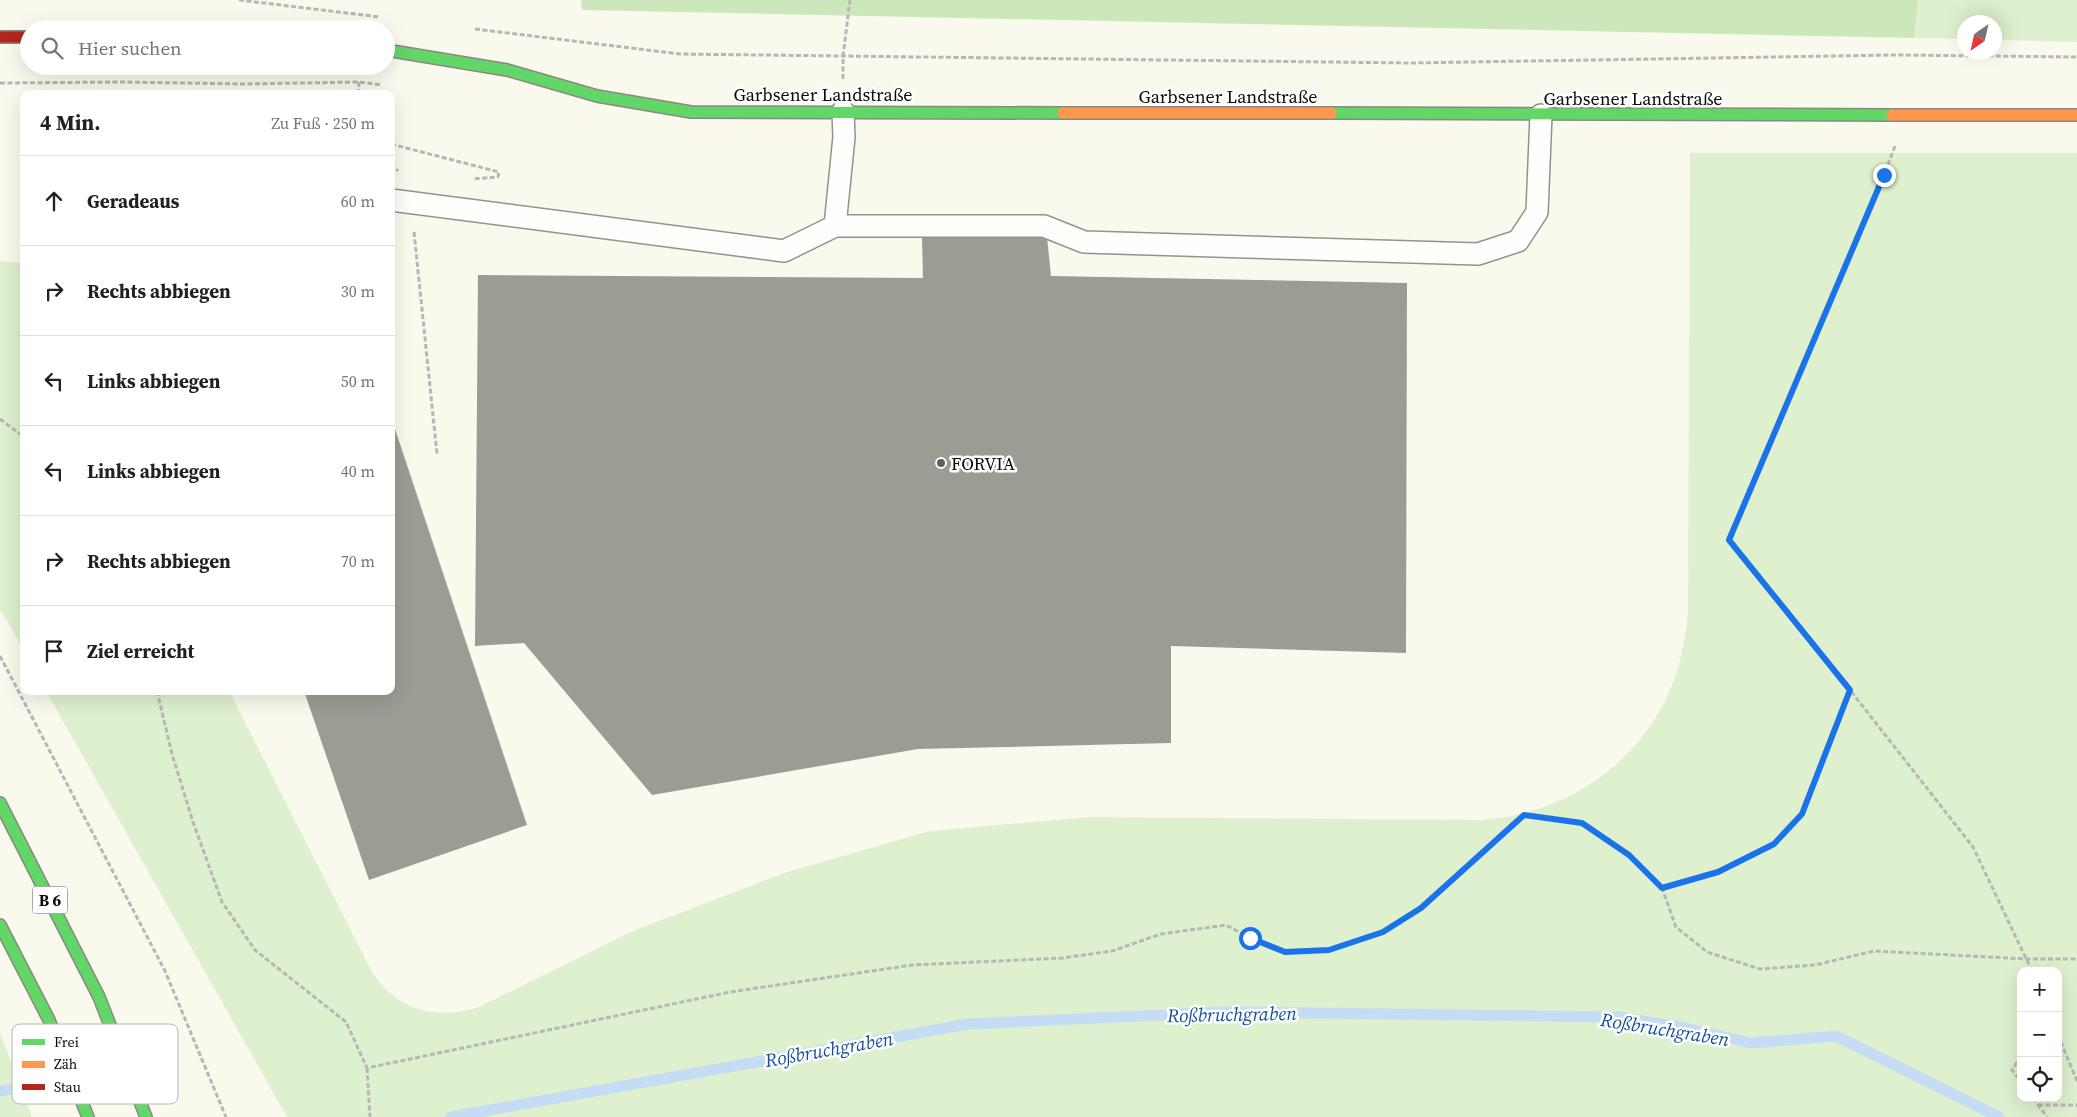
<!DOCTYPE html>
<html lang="de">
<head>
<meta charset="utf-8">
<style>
  :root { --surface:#fff; --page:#f2f2f2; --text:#202124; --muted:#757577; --line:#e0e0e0 }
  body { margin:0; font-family:"Source Serif 4",serif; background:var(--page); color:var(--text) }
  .controls { position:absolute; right:15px; bottom:15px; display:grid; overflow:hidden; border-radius:10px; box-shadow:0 5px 20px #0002 }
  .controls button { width:45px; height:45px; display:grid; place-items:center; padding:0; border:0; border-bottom:1px solid var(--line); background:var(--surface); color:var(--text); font:25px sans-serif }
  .compass { position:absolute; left:1957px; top:15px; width:45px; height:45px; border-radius:50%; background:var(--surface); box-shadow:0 5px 20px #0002; rotate:214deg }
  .stop { position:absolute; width:15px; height:15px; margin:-11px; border:4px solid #1a73e8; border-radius:50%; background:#fff }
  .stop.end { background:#1a73e8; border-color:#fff; box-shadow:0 1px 5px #0008 }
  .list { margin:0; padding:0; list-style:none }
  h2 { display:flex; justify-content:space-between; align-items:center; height:65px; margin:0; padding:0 20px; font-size:21px }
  h2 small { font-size:16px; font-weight:400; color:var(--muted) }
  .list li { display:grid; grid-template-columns:32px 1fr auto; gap:15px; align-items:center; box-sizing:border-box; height:90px; padding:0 20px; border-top:1px solid var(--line) }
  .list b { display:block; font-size:19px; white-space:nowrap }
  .list em { font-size:16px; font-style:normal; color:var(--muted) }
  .icon { flex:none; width:28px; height:28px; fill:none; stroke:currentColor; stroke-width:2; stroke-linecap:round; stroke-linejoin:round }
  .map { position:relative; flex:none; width:2077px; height:1117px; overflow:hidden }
  .search { position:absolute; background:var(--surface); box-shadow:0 5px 20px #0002; left:20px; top:20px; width:375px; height:55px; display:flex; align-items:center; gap:12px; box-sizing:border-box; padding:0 18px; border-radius:28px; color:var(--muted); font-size:19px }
  .panel { position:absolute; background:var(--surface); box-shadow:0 5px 20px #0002; left:20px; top:90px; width:375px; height:605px; border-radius:10px }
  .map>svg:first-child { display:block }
  .green { fill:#def0ce; fill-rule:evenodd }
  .forest { fill:#cde7bc }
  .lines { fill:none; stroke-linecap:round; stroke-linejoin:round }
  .stream { stroke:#c5ddf4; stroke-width:11 }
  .building { fill:#9c9b94 }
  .lane-casing { stroke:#93928d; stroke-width:24 }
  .fast-casing { stroke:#898984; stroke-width:14 }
  .slow-casing { stroke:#898984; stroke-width:14 }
  .jam-casing { stroke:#898984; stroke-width:14 }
  .path { stroke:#b7b7b5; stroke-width:3; stroke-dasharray:5 2.5; stroke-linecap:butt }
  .lane { stroke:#fefefc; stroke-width:21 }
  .fast { stroke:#63d668; stroke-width:11 }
  .slow { stroke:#ff974d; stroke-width:11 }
  .jam { stroke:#b3261e; stroke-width:11 }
  .route { stroke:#1a73e8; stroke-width:6 }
  .poi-dot { fill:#5f5e5a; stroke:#fff; stroke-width:2 }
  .labels { text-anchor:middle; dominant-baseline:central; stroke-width:5; stroke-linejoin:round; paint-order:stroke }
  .shield { fill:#fff; stroke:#545454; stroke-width:1 }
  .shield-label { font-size:16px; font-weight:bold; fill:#0b0b0b }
  .street-label { font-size:18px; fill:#0b0b0b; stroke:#fff }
  .poi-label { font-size:18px; fill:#0b0b0b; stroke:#fff; text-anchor:start }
  .water-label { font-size:19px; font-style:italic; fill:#144e9d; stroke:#fff }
  .key { fill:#fff; stroke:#b6b6b6; stroke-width:1 }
  .key-label { font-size:14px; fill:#0b0b0b }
</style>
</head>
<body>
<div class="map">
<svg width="2077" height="1117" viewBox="0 0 2077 1117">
  <rect width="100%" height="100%" fill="#faf9ee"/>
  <g class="green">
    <polygon points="1918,0 2077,0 2077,42 1995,40 1994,22 1964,22 1964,39 1914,38"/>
    <path d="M1690,153H2077V1117H287L46,691H229L372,972C397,1010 436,1021 479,1007L633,931L784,873L930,831L1090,817L1480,820C1568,815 1648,759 1676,674C1683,654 1685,635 1688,614ZM2021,971H2058V1098H2021Z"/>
    <polygon points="0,261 24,263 24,651 0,609"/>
    <polygon points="0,1033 32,1117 0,1117"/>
  </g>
  <polygon class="forest" points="581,0 1918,0 1914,38 582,10"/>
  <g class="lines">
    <g class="stream">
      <polyline points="0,1091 33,1085"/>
      <polyline points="451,1117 968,1024 1226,1012 1619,1017 1685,1028 1751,1043 1836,1036 1999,1117"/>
    </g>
  </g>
  <g class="building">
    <polygon points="1047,237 1051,276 1407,283 1406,653 1171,646 1171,743 918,749 652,795 524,643 475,646 478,275 923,278 922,238"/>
    <polygon points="392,420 527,825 369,880 304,691 391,691"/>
  </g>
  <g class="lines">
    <defs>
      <g id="lane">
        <polyline points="391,200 784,251 835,226 844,137 843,111"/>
        <polyline points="835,226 1044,226 1084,242 1478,254 1518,241 1537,212 1541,115"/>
      </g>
      <g id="fast">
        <polyline points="386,50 507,70 597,96 691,112 1063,113"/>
        <polyline points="1331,113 1892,115"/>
        <polyline points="0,803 99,997 146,1117"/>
        <polyline points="0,925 49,1020 88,1117"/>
      </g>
      <g id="slow">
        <polyline points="1063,113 1331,113"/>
        <polyline points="1892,115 2077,115"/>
      </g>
      <polyline id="jam" points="0,37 29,37"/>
    </defs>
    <use href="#lane" class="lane-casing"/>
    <use href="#fast" class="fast-casing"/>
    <use href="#slow" class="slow-casing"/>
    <use href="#jam" class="jam-casing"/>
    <g class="path">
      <polyline points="239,0 380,17"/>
      <polyline points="475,29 680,54 1409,63 1895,55 2077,57"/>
      <polyline points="843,79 843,56 850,0"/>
      <polyline points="0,83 124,82 244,84 359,82 382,85"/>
      <polyline points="358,94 359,82"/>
      <polyline points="391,144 499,172 498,177 473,179"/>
      <polyline points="1895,146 1884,175 1729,540 1850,690 1973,847 2032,971"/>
      <polyline points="391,164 398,171"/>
      <polyline points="414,232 437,454"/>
      <polyline points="0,419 24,437"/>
      <polyline points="0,656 165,971 226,1117"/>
      <polyline points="157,691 172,754 193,822 222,902 255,950 346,1022 367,1068 730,992 912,965 1063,958 1112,951 1161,934 1226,925 1250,938 1285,952 1329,950 1383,932 1421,908 1524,815 1582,823 1629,855 1662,888 1676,927 1707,952 1760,969 1815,965 1874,951 2027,959 2077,959"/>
      <polyline points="1662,888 1718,872 1775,844 1802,814 1850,691"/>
      <polyline points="2058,1035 2077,1081"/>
      <polyline points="2021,1056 2012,1070 2021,1082"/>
      <polyline points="367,1068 370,1117"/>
      <polyline points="2033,1098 2047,1117"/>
      <polyline points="2038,1105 2077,1105"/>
    </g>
    <use href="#lane" class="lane"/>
    <use href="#fast" class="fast"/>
    <use href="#slow" class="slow"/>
    <use href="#jam" class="jam"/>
  </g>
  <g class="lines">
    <polyline class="route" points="1250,938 1285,952 1329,950 1383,932 1421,908 1524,815 1582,823 1629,855 1662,888 1718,872 1774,844 1802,814 1850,690 1729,540 1884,175"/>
  </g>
  <circle class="poi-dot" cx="941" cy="463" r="5"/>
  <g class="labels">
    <rect class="shield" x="32.5" y="886.5" width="35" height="27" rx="4"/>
    <g class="shield-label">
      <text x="50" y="900">B 6</text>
    </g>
    <g class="street-label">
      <text x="823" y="94">Garbsener Landstraße</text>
      <text x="1228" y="96">Garbsener Landstraße</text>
      <text x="1633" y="98">Garbsener Landstraße</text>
    </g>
    <g class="poi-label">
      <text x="951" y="463">FORVIA</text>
    </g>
    <g class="water-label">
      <text transform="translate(1232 1014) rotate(-1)">Roßbruchgraben</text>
      <text transform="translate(1665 1029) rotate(9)">Roßbruchgraben</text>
      <text transform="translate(829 1049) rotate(-10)">Roßbruchgraben</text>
    </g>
  </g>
  <rect x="12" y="1024" width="166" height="80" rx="8" class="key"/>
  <rect x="22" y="1039" width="23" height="6" fill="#63d668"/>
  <rect x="22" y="1061" width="23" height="7" fill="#ff974d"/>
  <rect x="22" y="1084" width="23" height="6" fill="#b3261e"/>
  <g class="key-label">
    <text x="54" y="1047">Frei</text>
    <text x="54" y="1069">Zäh</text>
    <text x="54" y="1092">Stau</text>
  </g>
</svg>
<div class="controls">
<button>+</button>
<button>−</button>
<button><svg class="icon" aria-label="locate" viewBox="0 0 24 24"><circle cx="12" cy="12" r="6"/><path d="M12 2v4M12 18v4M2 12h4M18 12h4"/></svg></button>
</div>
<svg class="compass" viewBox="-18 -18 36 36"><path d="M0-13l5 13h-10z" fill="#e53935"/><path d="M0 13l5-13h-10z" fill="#757577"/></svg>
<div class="stop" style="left:1250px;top:938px"></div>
<div class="stop end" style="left:1884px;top:175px"></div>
<div class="search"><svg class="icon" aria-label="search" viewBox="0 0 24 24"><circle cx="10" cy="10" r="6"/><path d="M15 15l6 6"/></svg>Hier suchen</div>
<section class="panel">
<h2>4 Min.<small>Zu Fuß · 250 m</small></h2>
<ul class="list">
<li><svg class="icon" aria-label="ahead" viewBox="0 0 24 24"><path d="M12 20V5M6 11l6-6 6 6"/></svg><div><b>Geradeaus</b></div><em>60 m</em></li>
<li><svg class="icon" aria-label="right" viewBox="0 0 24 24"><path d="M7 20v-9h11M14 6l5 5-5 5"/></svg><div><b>Rechts abbiegen</b></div><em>30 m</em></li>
<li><svg class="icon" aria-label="left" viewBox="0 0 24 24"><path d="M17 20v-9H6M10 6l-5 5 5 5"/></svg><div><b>Links abbiegen</b></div><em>50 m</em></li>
<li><svg class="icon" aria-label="left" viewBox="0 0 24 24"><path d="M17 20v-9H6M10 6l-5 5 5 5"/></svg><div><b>Links abbiegen</b></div><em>40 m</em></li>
<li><svg class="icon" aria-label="right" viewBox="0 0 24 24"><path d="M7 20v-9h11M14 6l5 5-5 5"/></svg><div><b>Rechts abbiegen</b></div><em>70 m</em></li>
<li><svg class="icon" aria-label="arrive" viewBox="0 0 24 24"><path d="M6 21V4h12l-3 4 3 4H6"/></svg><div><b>Ziel erreicht</b></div></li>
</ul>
</section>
</div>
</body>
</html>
